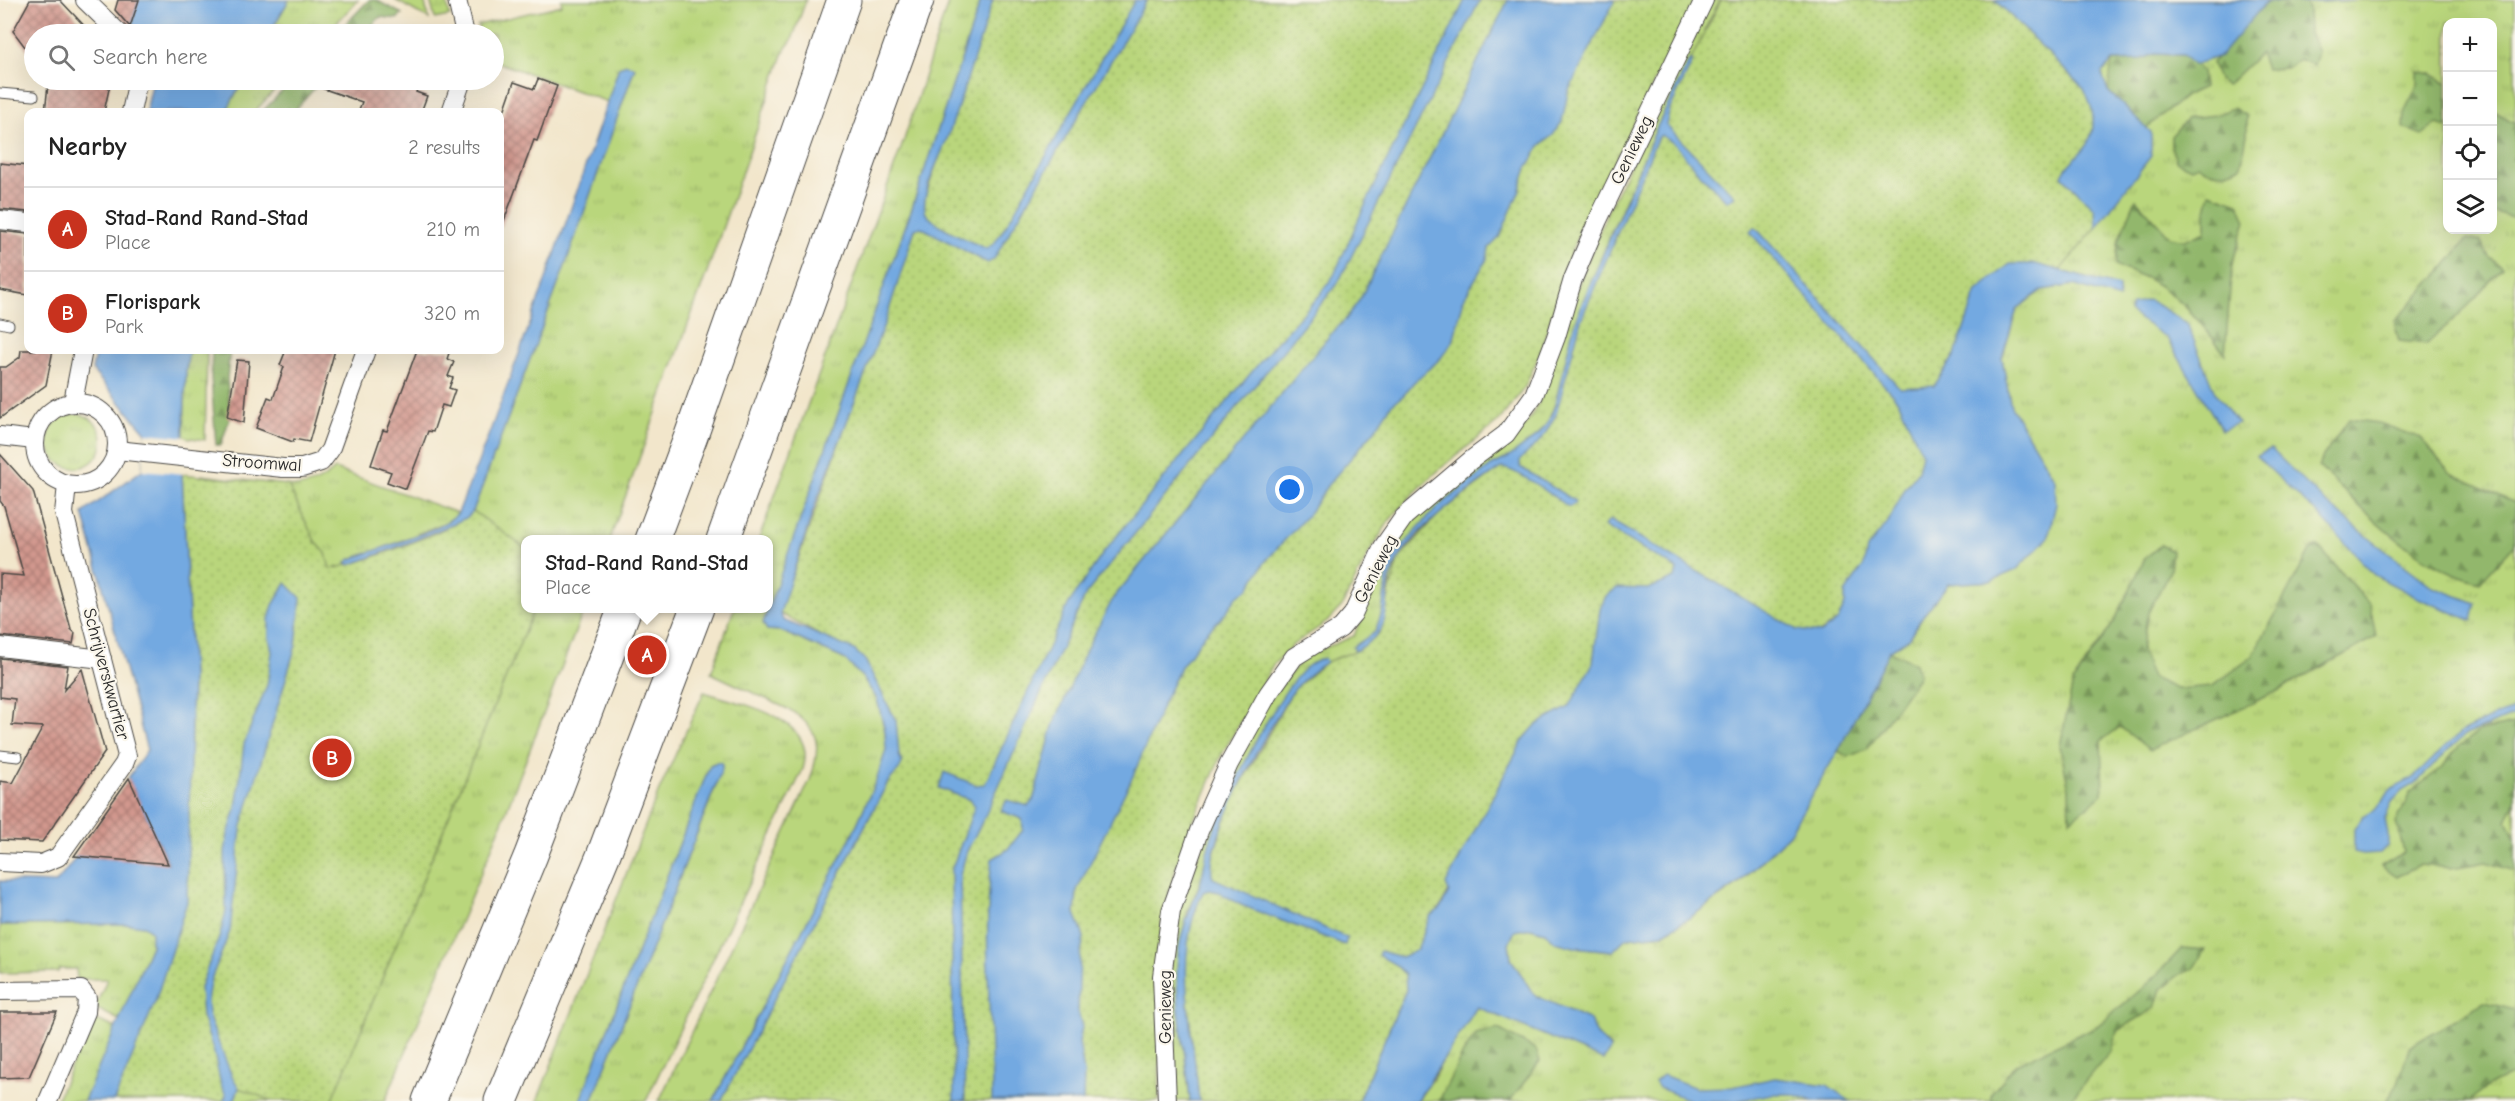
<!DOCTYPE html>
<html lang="en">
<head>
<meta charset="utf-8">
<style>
  :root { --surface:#fff; --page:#f2f2f2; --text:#222; --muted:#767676; --line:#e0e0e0; --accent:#c8321e }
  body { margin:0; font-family:"Comic Neue",sans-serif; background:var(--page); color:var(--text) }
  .controls { position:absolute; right:18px; top:18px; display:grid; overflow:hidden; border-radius:12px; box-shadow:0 6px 24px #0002 }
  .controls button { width:54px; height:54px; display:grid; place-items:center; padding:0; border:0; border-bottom:2px solid var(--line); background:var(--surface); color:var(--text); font:30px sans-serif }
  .you { position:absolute; left:1290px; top:490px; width:21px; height:21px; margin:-15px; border:4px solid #fff; border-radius:50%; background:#1a73e8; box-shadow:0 0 0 9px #1a73e833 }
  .badge { display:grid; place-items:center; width:39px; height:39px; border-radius:50%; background:var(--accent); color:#fff; font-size:20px; font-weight:700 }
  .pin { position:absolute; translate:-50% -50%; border:3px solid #fff; box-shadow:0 2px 6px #0006 }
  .popup { position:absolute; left:521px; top:535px; width:252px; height:78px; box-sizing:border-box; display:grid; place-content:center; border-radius:12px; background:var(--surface); filter:drop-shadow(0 2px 4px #0005); font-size:20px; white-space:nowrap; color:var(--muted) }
  .popup b { font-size:22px; color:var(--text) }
  .popup::after { content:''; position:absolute; left:50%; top:100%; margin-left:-12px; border:12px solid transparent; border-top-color:var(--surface) }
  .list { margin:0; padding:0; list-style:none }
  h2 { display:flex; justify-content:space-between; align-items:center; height:78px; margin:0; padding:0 24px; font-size:26px }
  h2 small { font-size:20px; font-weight:400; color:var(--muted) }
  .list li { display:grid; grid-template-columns:39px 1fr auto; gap:18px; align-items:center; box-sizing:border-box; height:84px; padding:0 24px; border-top:2px solid var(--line) }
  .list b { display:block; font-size:22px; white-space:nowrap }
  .list p { margin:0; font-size:20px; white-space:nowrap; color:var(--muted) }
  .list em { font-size:20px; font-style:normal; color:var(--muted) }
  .icon { flex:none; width:33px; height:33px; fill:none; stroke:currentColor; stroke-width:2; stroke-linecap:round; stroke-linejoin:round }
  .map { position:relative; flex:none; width:2515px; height:1101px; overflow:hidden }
  .search { position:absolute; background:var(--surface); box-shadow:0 6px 24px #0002; left:24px; top:24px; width:480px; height:66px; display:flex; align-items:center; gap:15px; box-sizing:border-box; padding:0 21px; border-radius:33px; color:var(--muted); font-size:22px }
  .panel { position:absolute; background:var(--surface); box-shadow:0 6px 24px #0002; left:24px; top:108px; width:480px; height:246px; border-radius:12px }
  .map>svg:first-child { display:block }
  .grass { fill:url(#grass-tufts); stroke:#728054; stroke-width:1.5; fill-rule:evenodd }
  .forest { fill:url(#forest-firs); stroke:#5e714c; stroke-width:1.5 }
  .park { fill:url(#park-dots); stroke:#728054; stroke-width:1.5 }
  .water { fill:#73a9e1; stroke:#4f6a86; stroke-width:1.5 }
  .pier { fill:#f2e6cb }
  .building { fill:url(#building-cross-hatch) }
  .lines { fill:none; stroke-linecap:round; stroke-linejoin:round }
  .service-casing { stroke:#494743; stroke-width:11 }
  .minor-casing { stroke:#494743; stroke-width:20 }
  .motorway-casing { stroke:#494743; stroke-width:35 }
  .service { stroke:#fff; stroke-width:9 }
  .minor { stroke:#fff; stroke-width:18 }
  .motorway { stroke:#fff; stroke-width:33 }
  .labels { text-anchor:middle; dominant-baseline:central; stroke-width:4.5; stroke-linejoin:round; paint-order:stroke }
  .street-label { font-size:18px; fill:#2b2b2b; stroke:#fbf7ec }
</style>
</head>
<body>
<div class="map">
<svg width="2515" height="1101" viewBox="0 0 2515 1101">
  <defs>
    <pattern id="grass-tufts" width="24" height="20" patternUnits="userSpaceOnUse" patternTransform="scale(1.5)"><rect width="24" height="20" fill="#b9d67c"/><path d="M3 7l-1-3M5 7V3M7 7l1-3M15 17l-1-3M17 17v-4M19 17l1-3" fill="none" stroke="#9fb86b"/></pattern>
    <pattern id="forest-firs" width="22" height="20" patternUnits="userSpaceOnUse" patternTransform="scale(1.5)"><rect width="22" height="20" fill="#92b76c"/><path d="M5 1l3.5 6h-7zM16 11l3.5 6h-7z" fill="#779559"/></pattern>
    <pattern id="park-dots" width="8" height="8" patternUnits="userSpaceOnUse" patternTransform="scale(1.5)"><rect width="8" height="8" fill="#b9d67c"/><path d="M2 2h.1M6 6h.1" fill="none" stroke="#9fb86b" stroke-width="1.8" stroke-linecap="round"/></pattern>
    <pattern id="building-cross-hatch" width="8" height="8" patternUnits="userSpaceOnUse" patternTransform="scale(1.5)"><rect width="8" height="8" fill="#d2988e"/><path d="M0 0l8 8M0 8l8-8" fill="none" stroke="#ab7c74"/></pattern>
  </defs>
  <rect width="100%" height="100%" fill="#fbf7ec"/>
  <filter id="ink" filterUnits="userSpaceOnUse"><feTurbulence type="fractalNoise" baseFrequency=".0167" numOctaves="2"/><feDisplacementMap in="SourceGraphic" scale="12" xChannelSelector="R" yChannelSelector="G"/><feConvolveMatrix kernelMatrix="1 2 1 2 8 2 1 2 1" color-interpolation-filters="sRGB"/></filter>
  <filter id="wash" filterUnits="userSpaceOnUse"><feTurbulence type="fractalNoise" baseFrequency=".008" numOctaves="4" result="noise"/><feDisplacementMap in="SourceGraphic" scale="24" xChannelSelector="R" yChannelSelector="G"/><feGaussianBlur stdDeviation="1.35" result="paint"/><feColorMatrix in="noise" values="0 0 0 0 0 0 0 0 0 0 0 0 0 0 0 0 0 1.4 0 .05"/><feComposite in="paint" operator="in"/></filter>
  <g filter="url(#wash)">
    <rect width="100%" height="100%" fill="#f2e6cb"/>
    <g class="grass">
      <polygon points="289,0 358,0 326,34 269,34"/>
      <polygon points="395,0 424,0 429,19"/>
      <polygon points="430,0 446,0 450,16 435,19"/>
      <path d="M561,0H806L792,40L785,49L712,258L610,539L526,540V608L584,609L495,840L385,1101H234L239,1088L272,652L187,901L192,676L202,475L297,487C313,485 323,480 335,469L458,513C442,531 374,550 349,560L347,563L473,511L565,266L635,67H619L608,102L494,61V34H480L478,25L562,5Z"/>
      <path d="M949,0H981L912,208L771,602L763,623L767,630L781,631L844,659L863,678L877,699L885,731L886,750L876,781L853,833L713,1101H659L810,780C821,748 821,731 792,711L711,673L734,609L768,608V540L759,539L904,140Z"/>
      <path d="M1712,0H1720L1704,31L2108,91L2267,1L2305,3L2354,0H2515V1101H1417L1433,1079L1469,1012L1477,1007L1611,1048L1597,1035L1590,1020L1534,995L1511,959L1509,943L1515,931L1531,928L1545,932L1556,942L1574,947L1612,951L1626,938L1663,934L1689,918L1739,884L1789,834L1889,651L1908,639L1922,617L1948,584L1991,581L2055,480L2011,407L2002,358L2017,309L2042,290L2073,285L2119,298V287L2036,264L1449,891L1440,909L1430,917L1358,1101L1197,1075L1185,972L1189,929L1195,908L1293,690L1309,673L1326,662L1290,686L1254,747L1224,806L1209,845L1201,881L1187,913L1180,1012L1190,1101H1174L1169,972L1178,914L1214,810L1267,703L1300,662L1315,652L1354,636L1378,570L1401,533L1421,511L1525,425L1538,405L1578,286L1608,210ZM2448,22H2492V230H2448ZM1690,59L1551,427L1501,468L1439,514L1407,549L1398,560L1391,576L1389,594L1379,634L1353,648L1375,632L1382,612L1388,569L1396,554L1491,466L1509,457L1539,434L1548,422L1555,405L1583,301L1657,127Z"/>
      <polygon points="243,80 284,80 254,112 226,112"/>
      <polygon points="189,350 207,350 205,440 184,437 186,371"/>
      <circle cx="75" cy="441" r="27"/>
      <path d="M704,692C740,704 819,717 803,769L646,1101H592L716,785L717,762L710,765L580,1101H537L658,793Z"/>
      <polygon points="129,924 144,926 151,931 151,946 119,1020 95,1008 107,979 77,979 76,969 59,969 58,972 0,973 0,925"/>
      <polygon points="92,1018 116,1028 84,1101 56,1101"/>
    </g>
    <g class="forest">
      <polygon points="369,0 376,0 402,14 397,19 380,17 364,34 336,34"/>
      <polygon points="2267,1 2305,3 2308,9 2309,34 2318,52 2314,65 2299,59 2288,68 2266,69 2260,53 2227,85 2218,80 2212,63"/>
      <polygon points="2154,54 2184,55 2202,71 2204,87 2187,95 2146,128 2108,91 2102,74 2112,61 2140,60"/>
      <polygon points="2418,71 2431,74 2447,83 2447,127 2437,124 2422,135 2404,128 2405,110 2418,85"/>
      <polygon points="293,80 322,80 293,112 262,112"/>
      <path d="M2233,108L2247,116V135L2241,166C2225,175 2214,175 2198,165L2191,168L2176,161L2171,146V136L2188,118L2216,115Z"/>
      <polygon points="2492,110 2515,123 2515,219 2493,212"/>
      <path d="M2210,193L2239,203L2246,221L2232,264L2225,354C2203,325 2182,298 2150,280C2139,274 2127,272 2116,265L2118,243L2136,199L2170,237L2185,240L2206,231V210Z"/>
      <polygon points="2467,239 2481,242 2489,257 2502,267 2470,304 2427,344 2399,341 2394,322 2442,270"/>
      <polygon points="212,350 230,350 227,378 230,417 221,445 216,445 211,376"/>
      <path d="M2349,419L2379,423L2421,438L2449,472L2515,503V544L2480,582C2414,566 2366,512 2319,467L2323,456Z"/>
      <polygon points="2161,545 2172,551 2170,571 2148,613 2141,650 2152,678 2177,689 2212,686 2252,657 2311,549 2318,546 2370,605 2376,637 2274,693 2150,750 2120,727 2101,741 2103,794 2070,820 2069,789 2060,746 2073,682 2114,622 2145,558"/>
      <polygon points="1889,651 1915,663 1919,676 1867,749 1848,757 1838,751"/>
      <polygon points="2515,724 2515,802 2507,821 2515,838 2515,871 2486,862 2451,868 2418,865 2397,877 2381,866 2404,852 2396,822 2410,793 2443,766 2459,746 2480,731"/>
      <polygon points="2182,948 2205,950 2193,969 2179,975 2161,989 2155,1008 2117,1031 2111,1051 2071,1099 2068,1101 1991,1101 1991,1094 2016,1064 2097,1026 2151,981"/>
      <polygon points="2484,1002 2515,1010 2515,1073 2489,1086 2469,1101 2387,1101 2398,1083 2409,1047"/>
      <polygon points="1498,1029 1536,1049 1540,1061 1510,1101 1439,1101 1461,1057 1476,1034"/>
    </g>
    <g class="park">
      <polygon points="990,0 1695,0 1574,244 1540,353 1525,387 1498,422 1440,469 1409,498 1389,521 1369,553 1342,606 1327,622 1294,644 1274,664 1221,756 1194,819 1175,870 1162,922 1159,1101 720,1101 888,782 896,721 865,660 779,613 915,229"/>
      <polygon points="1721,0 2249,0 2154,54 2112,61 2108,91 2132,114 2135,165 2096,228 2060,270 2027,264 1992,288 1929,452 1838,620 1449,891 1417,950 1406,990 1358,1101 1198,1101 1186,986 1186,947 1191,924 1230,804 1293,690 1326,662 1355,651 1379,634 1398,560 1439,514 1501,468 1539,434 1548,422 1555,404 1572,333 1611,233 1657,127"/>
      <path d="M182,474L288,485L315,541L326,553L330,569C362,563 450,532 473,511L525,548L526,608L534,609L332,1101H273L239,1088L226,1096L223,1101H114L140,1037L187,901L192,676Z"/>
    </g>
    <g class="water">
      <polygon points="137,0 289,0 269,34 141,34 132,23"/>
      <path d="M981,0H993C978,45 964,91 948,136C942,154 921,192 925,211C927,222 975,244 987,249L995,242L1007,224L1135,0H1147L994,259L988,263L982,260L921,227L915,229L886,319L814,508L780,613L783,620L854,650L865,660L896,721L899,755L902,763L899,770L888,782L721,1101H713L853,833L876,781L886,750L885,731L877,699L863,678L844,659L781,631L767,630L763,623L912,208Z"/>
      <polygon points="1465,0 1480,0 1338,283 1086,594 985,816 967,851 960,875 965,1101 954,1101 951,871 975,806 970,800 939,788 944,772 976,785 985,784 1069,603 1104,552 1146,500 1274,345 1319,296 1334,275 1360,216"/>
      <path d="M1508,0H1615L1568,92L1562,122L1553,135L1540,146L1527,168L1519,192L1499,238L1489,248L1487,259L1464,298L1453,342L1440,359L1413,383L1404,395L1391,405L1375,430L1327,486L1311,511L1265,562L1249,588L1237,597L1223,616L1205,634L1180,668L1163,704L1133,776L1077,890L1075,913L1084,937L1080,957L1078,1012L1082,1027L1079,1042L1084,1073L1083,1101H992C992,1020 982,940 992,859L1007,850L1023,830L1022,819L1001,811L1007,800L1028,806L1033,801L1053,726L1088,646L1114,597L1331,334L1346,319L1360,299Z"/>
      <path d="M1995,0H2354L2305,3L2267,1L2220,56L2193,65L2183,55L2154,54L2140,60L2112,61L2102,74L2108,91L2151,132V156L2096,228L2095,209L2062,176C2065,167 2073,161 2079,154C2098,135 2096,112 2084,89Z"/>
      <path d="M1690,59L1693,61L1670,109L1666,125L1735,196L1727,201L1697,171L1675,144L1661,135L1657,139L1581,320L1556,415L1542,439L1520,460V467L1575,501L1574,504L1569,507C1553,497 1519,469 1501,468C1467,492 1420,524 1398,560C1376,596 1404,626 1355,651L1353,647L1375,632L1382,612L1388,569L1396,554L1418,528L1438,507L1491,466L1509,457L1539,434L1548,422L1555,405L1572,333L1583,301L1657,127Z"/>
      <path d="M626,64L635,67L565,266L473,511L466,518L415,540L350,565L346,563L349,560C374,550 442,531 458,513C517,366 569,217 619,67Z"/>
      <polygon points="153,80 243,80 226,112 146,112"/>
      <polygon points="1755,227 1900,388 1934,386 1955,355 1977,291 2010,264 2036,264 2119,287 2119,299 2073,285 2042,290 2017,309 2002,358 2011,407 2055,480 2056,504 2048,538 2016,570 1991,581 1948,584 1922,617 1908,639 1889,651 1838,751 1789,834 1739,883 1689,918 1662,934 1626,938 1613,951 1574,947 1555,942 1545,932 1531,928 1515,931 1509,943 1511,959 1534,995 1590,1020 1597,1035 1611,1049 1603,1060 1477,1007 1417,1101 1358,1101 1406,990 1405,975 1396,965 1378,955 1380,951 1401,957 1417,950 1430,916 1440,909 1449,892 1446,884 1523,740 1536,725 1569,707 1593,663 1600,609 1606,596 1617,588 1648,589 1675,578 1677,569 1604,526 1610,520 1797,630 1821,633 1838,620 1845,604 1845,593 1864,565 1867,548 1887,524 1906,487 1918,471 1922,454 1899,402 1750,232"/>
      <polygon points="2149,300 2187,323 2215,393 2238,423 2222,430 2167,338 2129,312 2132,305"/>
      <polygon points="96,350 189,350 186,371 182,474 192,676 187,902 155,1002 114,1101 84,1101 151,946 151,931 144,926 129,924 0,925 0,881 56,883 77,856 168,863 128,778 147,750 83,513 142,470 146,433 92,370"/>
      <polygon points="2271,449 2323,500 2374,542 2433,587 2476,603 2472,621 2416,597 2374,575 2325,521 2256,456"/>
      <polygon points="286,583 301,598 296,645 241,829 230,931 210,982 207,1001 208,1015 216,1036 231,1074 239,1088 234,1101 223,1101 226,1096 221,1085 214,1053 202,1016 200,987 220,935 226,911 225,852 228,834 236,809 244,744 267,685 272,652 269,637 269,619 273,605"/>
      <path d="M1324,658L1326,662C1314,670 1304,678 1295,689C1273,716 1201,848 1213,878L1347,938L1345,945L1241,905L1219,892L1209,890L1203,892C1171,958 1194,1031 1199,1101H1190C1187,1054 1173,1002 1178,955C1181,928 1192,906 1201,881C1204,870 1205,857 1209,845C1219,809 1279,687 1308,666C1312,663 1319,660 1324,658Z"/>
      <polygon points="2515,709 2515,715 2463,736 2417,782 2402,791 2392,802 2385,819 2388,834 2388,845 2380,853 2363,854 2354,852 2354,829 2363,817 2374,811 2385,798 2390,790 2412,779 2461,732 2497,715"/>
      <polygon points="717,762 722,763 722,769 592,1101 580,1101 710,765"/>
      <polygon points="1663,1075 1696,1088 1732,1087 1775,1078 1827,1085 1850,1101 1813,1101 1792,1094 1772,1094 1735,1101 1692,1101 1659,1088 1655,1082"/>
    </g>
    <polygon class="pier" points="146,433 187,437 185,474 142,470"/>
    <g id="blocks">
      <g class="building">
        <polygon points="30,0 60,0 92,34 34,34 34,59 13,31"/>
        <polygon points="118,0 139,0 130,27 115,10"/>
        <polygon points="538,79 557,86 537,141 534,140 502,226 500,226 500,123 514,82 534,89"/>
        <polygon points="64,80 111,80 104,112 45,112 48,85"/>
        <polygon points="305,80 421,80 416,92 427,96 421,112 358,112 362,102 304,82"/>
        <polygon points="0,163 28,166 28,212 0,209"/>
        <polygon points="0,231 28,234 28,295 0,290"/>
        <polygon points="21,350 53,350 46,385 0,418 0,367 6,367 20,357"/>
        <polygon points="286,350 335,350 309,442 294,439 293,442 256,428 268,397 273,399 284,367 280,365"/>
        <polygon points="417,350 450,350 447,359 454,362 448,376 453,378 449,388 455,390 449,407 442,405 433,432 428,431 406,489 387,482 391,472 371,465 383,430 387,431"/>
        <polygon points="237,360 249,361 244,423 227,417"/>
        <polygon points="0,454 33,491 71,629 75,633 73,644 0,636 0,574 24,576 4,506 0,501"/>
        <polygon points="0,658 68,666 64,690 82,669 105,752 42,842 0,840 0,781 13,783 43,727 12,725 15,699 0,697"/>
        <polygon points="129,778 168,864 74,856 89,835"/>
        <polygon points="0,1012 57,1012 29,1077 0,1078"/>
      </g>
    </g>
  </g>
  <g filter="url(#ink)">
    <use href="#blocks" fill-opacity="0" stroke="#494743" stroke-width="1.5"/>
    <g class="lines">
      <defs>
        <g id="service">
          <polyline points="0,93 34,96"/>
          <polyline points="0,323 9,325"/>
          <polyline points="0,755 18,757"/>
        </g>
        <g id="minor">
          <polyline points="85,0 120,34"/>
          <polyline points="457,0 465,34"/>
          <polyline points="131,112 138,80"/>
          <polyline points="451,112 462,80"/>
          <polyline points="0,220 28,223"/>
          <polyline points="73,402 83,350"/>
          <circle cx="76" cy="444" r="41"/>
          <polyline points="0,436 34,440"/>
          <polyline points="117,450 283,468 302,468 321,462 330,450 366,350"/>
          <polyline points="0,647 102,659"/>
          <polyline points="0,862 41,864 58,857 124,764 127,756 64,513 67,485"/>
          <polyline points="0,991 81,990 87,998 86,1012 48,1101"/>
          <polyline points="1167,1101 1162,976 1171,911 1199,831 1229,764 1268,694 1294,657 1341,628 1353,614 1383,547 1404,517 1471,460 1506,434 1534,395 1556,337 1573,279 1598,220 1704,0"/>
        </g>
        <g id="motorway">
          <polyline points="652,540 691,436 844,0"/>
          <polyline points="723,540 917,0"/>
          <polyline points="429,1101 531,855 625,608"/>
          <polyline points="501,1101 603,856 697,608"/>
        </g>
      </defs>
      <use href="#service" class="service-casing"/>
      <use href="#minor" class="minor-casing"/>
      <use href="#motorway" class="motorway-casing"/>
      <use href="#service" class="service"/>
      <use href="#minor" class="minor"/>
      <use href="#motorway" class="motorway"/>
    </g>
  </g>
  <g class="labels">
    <g class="street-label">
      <text transform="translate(1632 150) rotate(-64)">Genieweg</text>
      <text transform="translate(262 463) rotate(4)">Stroomwal</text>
      <text transform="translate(1376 569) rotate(-63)">Genieweg</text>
      <text transform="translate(106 674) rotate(75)">Schrijverskwartier</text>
      <text transform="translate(1165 1007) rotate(-90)">Genieweg</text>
    </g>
  </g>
</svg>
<div class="controls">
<button>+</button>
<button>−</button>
<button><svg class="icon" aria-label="locate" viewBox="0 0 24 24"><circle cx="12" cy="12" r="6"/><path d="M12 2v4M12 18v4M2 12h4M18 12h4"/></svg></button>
<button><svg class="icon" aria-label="layers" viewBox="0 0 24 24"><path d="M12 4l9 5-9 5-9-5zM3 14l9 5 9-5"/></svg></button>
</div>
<div class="you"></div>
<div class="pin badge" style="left:647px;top:655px">A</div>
<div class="popup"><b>Stad-Rand Rand-Stad</b>Place</div>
<div class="pin badge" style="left:332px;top:758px">B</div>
<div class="search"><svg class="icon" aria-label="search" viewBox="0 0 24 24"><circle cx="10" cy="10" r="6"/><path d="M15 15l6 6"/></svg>Search here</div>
<section class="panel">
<h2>Nearby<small>2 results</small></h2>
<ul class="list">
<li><span class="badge">A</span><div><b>Stad-Rand Rand-Stad</b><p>Place</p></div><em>210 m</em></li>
<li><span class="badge">B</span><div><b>Florispark</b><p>Park</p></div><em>320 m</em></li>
</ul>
</section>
</div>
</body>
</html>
